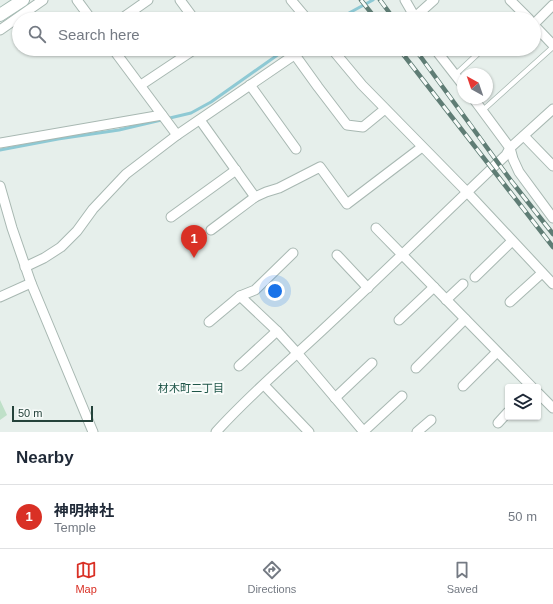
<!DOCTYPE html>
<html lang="en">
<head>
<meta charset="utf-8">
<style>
  :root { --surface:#fff; --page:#f6f6f7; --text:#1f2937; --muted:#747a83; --line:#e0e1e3; --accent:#d93025 }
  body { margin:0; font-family:Arial,"Noto Sans JP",sans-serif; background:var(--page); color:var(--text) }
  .controls { position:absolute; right:12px; bottom:12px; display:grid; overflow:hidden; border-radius:4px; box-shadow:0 1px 3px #0004 }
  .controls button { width:36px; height:36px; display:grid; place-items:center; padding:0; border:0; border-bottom:1px solid var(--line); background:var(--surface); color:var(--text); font:20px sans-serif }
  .compass { position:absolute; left:457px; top:68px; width:36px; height:36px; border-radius:50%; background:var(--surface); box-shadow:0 1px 3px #0004; rotate:320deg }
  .scale { position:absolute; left:12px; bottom:10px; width:81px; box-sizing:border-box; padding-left:4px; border:2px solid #24423a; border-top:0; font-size:11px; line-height:14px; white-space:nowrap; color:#24423a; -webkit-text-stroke:3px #f7fbf9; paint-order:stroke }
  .you { position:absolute; left:275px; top:291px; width:14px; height:14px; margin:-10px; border:3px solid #fff; border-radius:50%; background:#1a73e8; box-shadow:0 0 0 6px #1a73e833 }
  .badge { display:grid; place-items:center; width:26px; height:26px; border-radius:50%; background:var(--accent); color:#fff; font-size:13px; font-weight:700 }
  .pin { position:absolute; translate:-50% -33px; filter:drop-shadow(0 1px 2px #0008) }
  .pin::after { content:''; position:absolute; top:21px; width:14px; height:12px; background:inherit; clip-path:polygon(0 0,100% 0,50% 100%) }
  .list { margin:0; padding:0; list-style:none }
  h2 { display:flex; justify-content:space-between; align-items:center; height:52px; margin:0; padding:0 16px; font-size:17px }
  h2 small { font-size:13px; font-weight:400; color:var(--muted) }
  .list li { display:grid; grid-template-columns:26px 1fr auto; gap:12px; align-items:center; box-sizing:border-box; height:64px; padding:0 16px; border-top:1px solid var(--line) }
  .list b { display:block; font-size:15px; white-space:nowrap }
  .list p { margin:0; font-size:13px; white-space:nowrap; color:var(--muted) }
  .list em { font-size:13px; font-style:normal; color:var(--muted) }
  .icon { flex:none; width:22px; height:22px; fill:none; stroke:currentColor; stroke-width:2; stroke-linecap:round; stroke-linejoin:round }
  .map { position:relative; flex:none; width:553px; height:432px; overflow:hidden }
  .search { position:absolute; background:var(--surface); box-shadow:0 1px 3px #0004; left:12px; right:12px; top:12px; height:44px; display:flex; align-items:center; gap:10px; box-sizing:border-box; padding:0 14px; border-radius:22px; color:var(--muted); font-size:15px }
  .sheet { height:116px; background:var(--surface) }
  nav { display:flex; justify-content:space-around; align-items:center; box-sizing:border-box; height:56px; border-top:1px solid var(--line); background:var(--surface); font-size:11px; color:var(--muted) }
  nav a { display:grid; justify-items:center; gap:2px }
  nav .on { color:var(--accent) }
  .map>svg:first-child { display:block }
  .green { fill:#bfe0c8 }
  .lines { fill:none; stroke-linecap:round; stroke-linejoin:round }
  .stream { stroke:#8ec9d4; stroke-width:3 }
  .lane-casing { stroke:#a8b8b2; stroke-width:6 }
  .street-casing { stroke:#a8b8b2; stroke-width:11 }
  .secondary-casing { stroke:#a4bbb3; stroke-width:14 }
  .lane { stroke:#fff; stroke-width:4.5 }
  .street { stroke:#fff; stroke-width:9 }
  .secondary { stroke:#fff; stroke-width:12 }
  .rail-casing { stroke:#5f7d75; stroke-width:4.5 }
  .rail { stroke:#f7fbf9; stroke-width:3; stroke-dasharray:9; stroke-linecap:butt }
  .labels { text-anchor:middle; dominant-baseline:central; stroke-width:4; stroke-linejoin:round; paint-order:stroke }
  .neighbourhood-label { font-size:11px; fill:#1f5548; stroke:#f7fbf9 }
</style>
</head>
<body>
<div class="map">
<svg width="553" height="432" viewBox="0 0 553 432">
  <rect width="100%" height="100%" fill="#e6efeb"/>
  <polygon class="green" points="0,400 7,415 0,420"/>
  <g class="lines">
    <g class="stream">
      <polyline points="338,19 373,0"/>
      <polyline points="0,150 58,139 119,130 191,113 211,102 286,49"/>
    </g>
    <defs>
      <g id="lane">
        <polyline points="514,19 522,12"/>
        <polyline points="455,75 483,49"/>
        <polyline points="482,111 553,47"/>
      </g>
      <g id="street">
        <polyline points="77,0 91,19"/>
        <polyline points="180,0 194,19"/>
        <polyline points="291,0 307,19"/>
        <polyline points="405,0 416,19"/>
        <polyline points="510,0 529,19"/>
        <polyline points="415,17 434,0"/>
        <polyline points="121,19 148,0"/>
        <polyline points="534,24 553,5"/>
        <polyline points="534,25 553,45"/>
        <polyline points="0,30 43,0"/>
        <polyline points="113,49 177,135"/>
        <polyline points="332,49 362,85 467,192 553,284"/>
        <polyline points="435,49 463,85"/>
        <polyline points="295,55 318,87 347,125 363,127 385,109"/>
        <polyline points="141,85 195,49"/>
        <polyline points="250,85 296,149"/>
        <polyline points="473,98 510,148 513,159 519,172 553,218"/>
        <polyline points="200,120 255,197"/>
        <polyline points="524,136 553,166"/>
        <polyline points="0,143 162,115"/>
        <polyline points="0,186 12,228 31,283 93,432"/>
        <polyline points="171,217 236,170"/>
        <polyline points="376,228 532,387"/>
        <polyline points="211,230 255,197 266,192 279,188 320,167 347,204 422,147"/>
        <polyline points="293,253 255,290 240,296 277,331 298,354 364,432"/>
        <polyline points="337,255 368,288"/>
        <polyline points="25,267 44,258 61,247 77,231 93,209 126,174 177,135 303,49"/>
        <polyline points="475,277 512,241"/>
        <polyline points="0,297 31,283"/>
        <polyline points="446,300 463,284"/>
        <polyline points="510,302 542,273"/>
        <polyline points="399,320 434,287"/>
        <polyline points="209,322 240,296"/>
        <polyline points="239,366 277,331"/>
        <polyline points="416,368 465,319"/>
        <polyline points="264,385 309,432"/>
        <polyline points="463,386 497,352"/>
        <polyline points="538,393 553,408"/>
        <polyline points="335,398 372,363"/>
        <polyline points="498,423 508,412"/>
        <path d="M216,432C251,393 292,359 330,323C389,268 447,211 506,155L510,148L553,109"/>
        <polyline points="363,432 402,396"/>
        <polyline points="417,432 431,420"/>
      </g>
      <polyline id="secondary" points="0,15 23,0"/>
    </defs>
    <use href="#lane" class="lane-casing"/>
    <use href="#street" class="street-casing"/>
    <use href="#secondary" class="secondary-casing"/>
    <use href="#lane" class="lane"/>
    <use href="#street" class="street"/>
    <use href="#secondary" class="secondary"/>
    <defs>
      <g id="rail">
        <polyline points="361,0 376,19"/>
        <polyline points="380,0 394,19"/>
        <polyline points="399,49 553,247"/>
        <polyline points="415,49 512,182 553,234"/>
      </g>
    </defs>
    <use href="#rail" class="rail-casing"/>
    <use href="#rail" class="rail"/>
  </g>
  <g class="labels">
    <g class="neighbourhood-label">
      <text x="191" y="388">材木町二丁目</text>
    </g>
  </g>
</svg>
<div class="controls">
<button><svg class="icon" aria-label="layers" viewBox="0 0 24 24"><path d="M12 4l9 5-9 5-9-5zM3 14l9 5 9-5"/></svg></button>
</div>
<svg class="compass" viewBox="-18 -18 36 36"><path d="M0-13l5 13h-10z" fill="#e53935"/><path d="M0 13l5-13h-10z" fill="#747a83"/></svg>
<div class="scale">50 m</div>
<div class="you"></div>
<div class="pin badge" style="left:194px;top:258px">1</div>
<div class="search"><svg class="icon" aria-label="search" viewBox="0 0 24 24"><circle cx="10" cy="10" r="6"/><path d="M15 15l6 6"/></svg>Search here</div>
</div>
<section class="sheet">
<h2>Nearby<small></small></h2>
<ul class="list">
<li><span class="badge">1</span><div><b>神明神社</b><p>Temple</p></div><em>50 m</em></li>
</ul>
</section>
<nav>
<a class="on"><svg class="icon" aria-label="map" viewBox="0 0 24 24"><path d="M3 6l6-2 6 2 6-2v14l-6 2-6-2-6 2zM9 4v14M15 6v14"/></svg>Map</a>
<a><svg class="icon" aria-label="directions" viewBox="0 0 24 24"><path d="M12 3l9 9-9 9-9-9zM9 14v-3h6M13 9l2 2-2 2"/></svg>Directions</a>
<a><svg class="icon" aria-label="saved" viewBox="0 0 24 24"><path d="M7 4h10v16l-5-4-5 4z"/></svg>Saved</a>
</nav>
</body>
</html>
